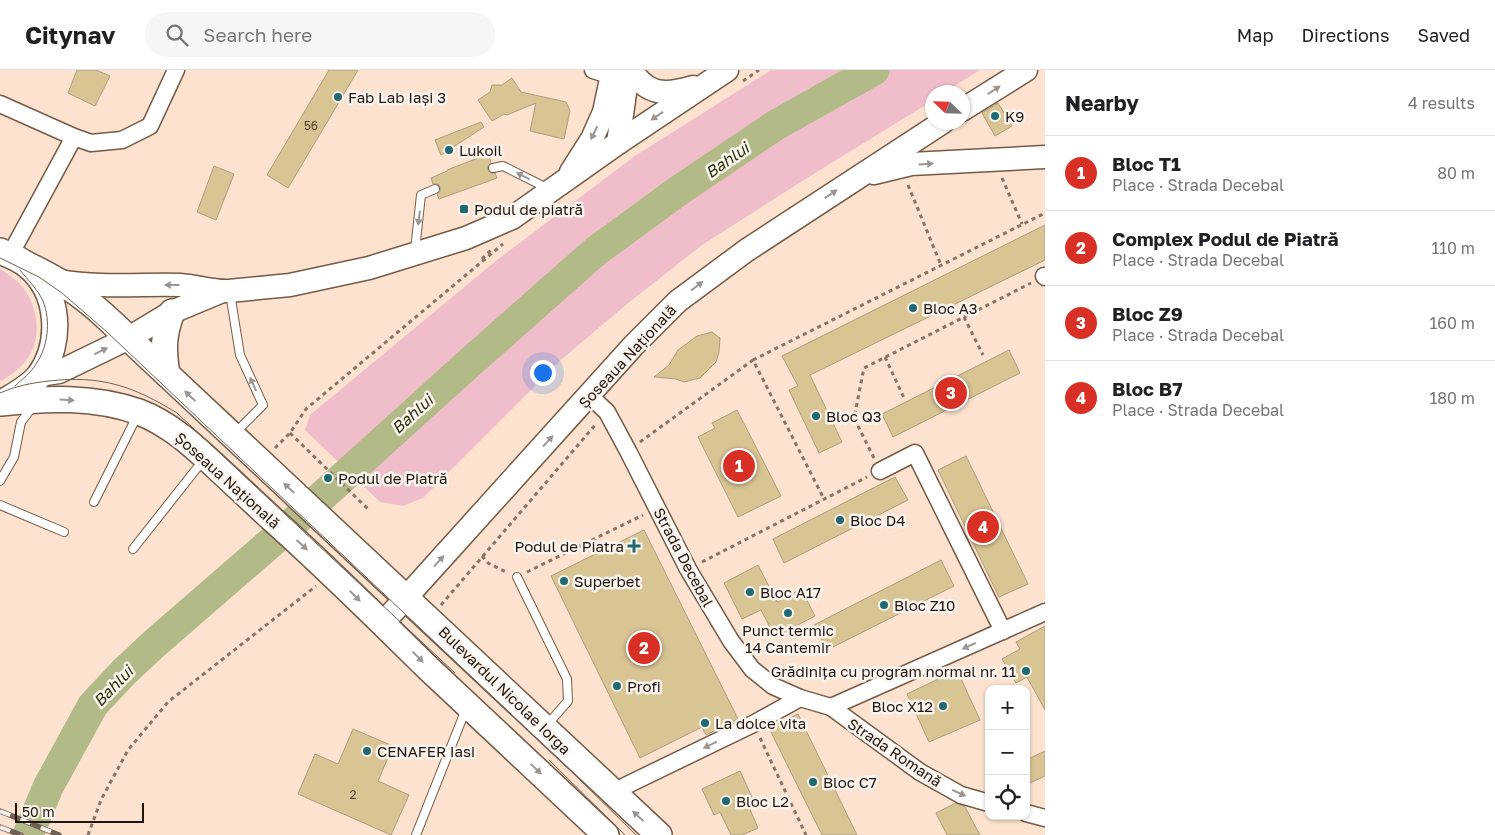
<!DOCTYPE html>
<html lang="en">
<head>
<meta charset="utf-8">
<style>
  :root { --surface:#fff; --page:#f6f6f6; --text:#202124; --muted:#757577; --line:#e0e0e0; --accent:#d93025 }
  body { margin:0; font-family:"Golos Text",sans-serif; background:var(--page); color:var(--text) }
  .controls { position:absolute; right:15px; bottom:15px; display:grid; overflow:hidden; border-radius:10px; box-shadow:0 1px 4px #0004 }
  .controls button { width:45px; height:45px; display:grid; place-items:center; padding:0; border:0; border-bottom:1px solid var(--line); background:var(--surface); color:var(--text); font:25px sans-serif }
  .compass { position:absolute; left:925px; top:15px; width:45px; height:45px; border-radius:50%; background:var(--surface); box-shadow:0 1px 4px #0004; rotate:293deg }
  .scale { position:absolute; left:15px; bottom:12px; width:129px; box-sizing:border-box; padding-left:5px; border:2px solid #20150c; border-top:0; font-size:14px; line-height:18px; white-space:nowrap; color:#20150c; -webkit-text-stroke:4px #faf4ef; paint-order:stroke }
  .you { position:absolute; left:542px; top:302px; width:18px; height:18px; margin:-12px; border:4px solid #fff; border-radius:50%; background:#1a73e8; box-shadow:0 0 0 8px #1a73e833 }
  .badge { display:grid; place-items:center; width:32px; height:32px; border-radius:50%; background:var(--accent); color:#fff; font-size:16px; font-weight:700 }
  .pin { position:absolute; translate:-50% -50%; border:2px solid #fff; box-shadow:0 1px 5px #0006 }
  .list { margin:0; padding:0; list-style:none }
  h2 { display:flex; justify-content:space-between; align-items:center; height:65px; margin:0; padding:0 20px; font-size:21px }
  h2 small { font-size:16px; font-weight:400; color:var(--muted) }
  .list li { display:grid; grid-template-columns:32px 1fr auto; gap:15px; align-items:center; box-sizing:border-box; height:75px; padding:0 20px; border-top:1px solid var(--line) }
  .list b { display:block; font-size:19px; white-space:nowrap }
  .list p { margin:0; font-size:16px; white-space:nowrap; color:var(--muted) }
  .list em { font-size:16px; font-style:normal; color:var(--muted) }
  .icon { flex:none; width:28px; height:28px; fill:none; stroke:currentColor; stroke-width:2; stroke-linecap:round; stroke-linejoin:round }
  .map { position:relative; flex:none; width:1045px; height:765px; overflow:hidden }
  header { display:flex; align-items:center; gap:30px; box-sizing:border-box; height:70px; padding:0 25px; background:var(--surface); border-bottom:1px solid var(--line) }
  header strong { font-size:24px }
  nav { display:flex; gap:28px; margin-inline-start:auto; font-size:18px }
  .search { width:350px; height:45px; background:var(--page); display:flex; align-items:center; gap:12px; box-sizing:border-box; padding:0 18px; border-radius:28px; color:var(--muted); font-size:19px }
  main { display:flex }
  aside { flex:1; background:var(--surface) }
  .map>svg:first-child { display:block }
  .green { fill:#efbeca }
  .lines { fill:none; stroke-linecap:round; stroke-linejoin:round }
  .river { stroke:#b2bb88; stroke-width:31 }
  .building { fill:#d9c493; stroke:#ac9e7d }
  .lane-casing { stroke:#755a44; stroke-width:10 }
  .street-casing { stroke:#755a44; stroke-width:19 }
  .secondary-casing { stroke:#755a44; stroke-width:25 }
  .primary-casing { stroke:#755a44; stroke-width:28 }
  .path { stroke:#877567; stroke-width:3; stroke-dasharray:4 4; stroke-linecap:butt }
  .lane { stroke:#fff; stroke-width:8 }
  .street { stroke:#fff; stroke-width:16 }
  .secondary { stroke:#fff; stroke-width:22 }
  .primary { stroke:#fff; stroke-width:25 }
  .tram { stroke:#706053; stroke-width:1 }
  .rail-casing { stroke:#706053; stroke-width:5.5 }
  .rail { stroke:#faf4ef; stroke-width:4; stroke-dasharray:11; stroke-linecap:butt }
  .oneway { fill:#9b9692 }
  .poi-dot { fill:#1e6a70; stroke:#faf4ef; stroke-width:2 }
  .labels { text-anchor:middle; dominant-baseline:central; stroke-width:5; stroke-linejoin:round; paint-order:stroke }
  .number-label { font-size:12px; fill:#4e412e }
  .poi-label { font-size:15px; fill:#20150c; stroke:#faf4ef; text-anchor:start }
  .street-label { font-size:15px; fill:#20150c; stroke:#faf4ef }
  .water-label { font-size:16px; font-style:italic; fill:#2c3109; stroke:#faf4ef }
</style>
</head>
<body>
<header>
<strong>Citynav</strong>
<div class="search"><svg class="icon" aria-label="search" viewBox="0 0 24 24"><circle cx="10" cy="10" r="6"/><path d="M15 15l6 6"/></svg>Search here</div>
<nav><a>Map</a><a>Directions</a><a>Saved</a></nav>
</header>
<main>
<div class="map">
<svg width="1045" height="765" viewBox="0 0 1045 765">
  <rect width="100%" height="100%" fill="#fce2cf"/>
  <g class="green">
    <polygon points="771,0 980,0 945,22 932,22 932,31 807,108 702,175 627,234 562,289 423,428 403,436 380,432 305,360 310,345 497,190 635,86"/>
    <path d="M0,199C6,203 14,208 19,213C34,228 41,255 34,275C30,290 14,305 0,311Z"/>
  </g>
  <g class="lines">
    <polyline class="river" points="28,765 48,717 93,635 124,602 155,573 267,476 467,295 596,181 681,119 776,55 874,0"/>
  </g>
  <g class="building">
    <polygon points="77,0 96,0 110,6 95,36 68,23"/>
    <polygon points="329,0 358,0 288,118 267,105"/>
    <polygon points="512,8 521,22 566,32 570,41 564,69 530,61 536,33 507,45 504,44 492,51 478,30 490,22 492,15 502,15"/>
    <polygon points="998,33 1012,56 995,66 982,43"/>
    <polygon points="481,52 484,57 441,85 435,70"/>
    <polygon points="488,84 491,93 488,96 488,100 491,103 495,103 497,108 439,129 437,124 440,122 440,117 438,114 433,114 431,108 447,101 447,100"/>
    <polygon points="214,96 234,104 216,150 197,142"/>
    <polygon points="1045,155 1045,190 810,305 842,372 819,383 789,320 798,316 782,286"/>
    <polygon points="712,262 720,268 719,282 716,292 700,308 684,312 676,309 654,307 669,295 678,280 697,266"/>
    <polygon points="1009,280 1020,303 893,367 882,344"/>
    <polygon points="737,340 781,426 738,447 698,367 715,358 712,353"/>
    <polygon points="966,386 1028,514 999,527 938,400"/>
    <polygon points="895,407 908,430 784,493 773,469"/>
    <polygon points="644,460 738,649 706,665 702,657 640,688 551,506"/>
    <polygon points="941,490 954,516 827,580 814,555"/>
    <polygon points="758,495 777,532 801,519 815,546 775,567 761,540 742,549 724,513"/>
    <polygon points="1045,556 1045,640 1027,607 1016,613 1002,589 1020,579 1016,572"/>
    <polygon points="957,600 980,650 929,672 907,624"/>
    <polygon points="798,644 857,765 822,765 769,658"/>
    <polygon points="353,659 393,676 378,711 409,725 391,765 298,724 315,684 338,694"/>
    <polygon points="1045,681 1045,706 1030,713 1026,706 1026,690"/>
    <polygon points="740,701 752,727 746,730 758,758 742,765 731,765 720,742 714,745 702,719"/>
    <polygon points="956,733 965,737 980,765 947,765 936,743"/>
  </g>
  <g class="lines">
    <defs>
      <g id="lane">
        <polyline points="493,98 503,96 549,119"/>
        <polyline points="415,180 421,125 435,119"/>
        <polyline points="230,223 240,285 263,335 234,364"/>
        <polyline points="0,411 14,387 21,352 34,335"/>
        <polyline points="94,432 138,344"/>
        <polyline points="0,435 64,462"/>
        <polyline points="133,479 197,398 205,392"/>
        <polyline points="517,507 567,609 568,631 547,655"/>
        <polyline points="416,765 466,639"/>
      </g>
      <g id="street">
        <polyline points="593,0 612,6"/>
        <polyline points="0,34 74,67"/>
        <polyline points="10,185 74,67 91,73 122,70 150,56 176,0"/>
        <polyline points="1044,206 1045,207"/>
        <polyline points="589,325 607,342 628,381 688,499 731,571 752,599 773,616 800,628 831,637 920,702 961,725 989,733"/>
        <polyline points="880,401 915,383 1003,561"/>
        <polyline points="831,637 1045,542"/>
        <polyline points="617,726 625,716 753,654 800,628"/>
        <polyline points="1026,743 1045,748"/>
      </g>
      <g id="secondary">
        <path d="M631,0C648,26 666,25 693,17"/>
        <polyline points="962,40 1026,0"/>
        <polyline points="618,73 627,9 625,0"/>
        <polyline points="571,102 592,69 604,42 613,0"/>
        <polyline points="874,103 911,94 1045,87"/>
        <path d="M60,211C100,218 140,214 180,215C197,216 213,222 229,221L290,215L369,198L466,168L512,148L618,73L727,0"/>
        <polyline points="39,305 59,302 129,268 172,242 220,222"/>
        <polyline points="383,553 633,276 678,231 747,180 943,52"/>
      </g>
      <g id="primary">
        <path d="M0,181C9,185 20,189 27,195C60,221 63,273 39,306C30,317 17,324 5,331"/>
        <path d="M26,194C59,210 80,223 107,248L659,765"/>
        <path d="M167,304C163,280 163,265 172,242"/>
        <path d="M1,333C46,328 95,326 139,342C173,355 199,381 226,406C241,420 256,434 271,448C325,496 376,547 428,598C487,654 547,709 606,765"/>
      </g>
    </defs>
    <use href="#lane" class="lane-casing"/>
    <use href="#street" class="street-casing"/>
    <use href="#secondary" class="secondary-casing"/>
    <use href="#primary" class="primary-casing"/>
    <g class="path">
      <polyline points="743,11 759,0"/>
      <polyline points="1002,108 1022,154"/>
      <polyline points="908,115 941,195"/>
      <polyline points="482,189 492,179"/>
      <polyline points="964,247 983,285"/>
      <polyline points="885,287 904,328"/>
      <polyline points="753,290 1045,143"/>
      <polyline points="290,363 369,440"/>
      <polyline points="640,372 753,290 824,429"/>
      <polyline points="275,378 290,363 306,339 503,174"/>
      <polyline points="874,388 854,348 864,298 1031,213"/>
      <polyline points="482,486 488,493 508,503"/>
      <polyline points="702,492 867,407"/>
      <polyline points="527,502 643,445"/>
      <polyline points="441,535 596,354"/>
      <polyline points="760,668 806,765"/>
      <polyline points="88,765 101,730 128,680 168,632 316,516"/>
    </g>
    <use href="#lane" class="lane"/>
    <use href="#street" class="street"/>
    <use href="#secondary" class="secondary"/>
    <use href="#primary" class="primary"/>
    <g class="tram">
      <polyline points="0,188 39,207 62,223 107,262 570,700 636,765"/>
      <path d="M15,316C22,309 31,303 36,294C48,277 51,251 43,231C38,220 28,210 20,200"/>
      <path d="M0,323C16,316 31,313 49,311C101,305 133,316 177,343L455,603"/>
      <polyline points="549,690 625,765"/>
    </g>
    <defs>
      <g id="rail">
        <polyline points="0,741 59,765"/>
        <polyline points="0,757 21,765"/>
      </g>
    </defs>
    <use href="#rail" class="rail-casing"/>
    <use href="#rail" class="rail"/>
  </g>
  <defs><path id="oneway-solid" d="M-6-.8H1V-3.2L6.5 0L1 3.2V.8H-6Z" transform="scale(1.25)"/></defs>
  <g class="oneway">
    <use href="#oneway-solid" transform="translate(994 20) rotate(-33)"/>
    <use href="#oneway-solid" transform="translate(657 46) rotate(146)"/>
    <use href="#oneway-solid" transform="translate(594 63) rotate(116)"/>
    <use href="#oneway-solid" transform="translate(926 94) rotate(-3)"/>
    <use href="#oneway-solid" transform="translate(523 106) rotate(-153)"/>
    <use href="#oneway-solid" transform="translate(831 124) rotate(-33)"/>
    <use href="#oneway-solid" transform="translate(419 148) rotate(97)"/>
    <use href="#oneway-solid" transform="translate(172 215) rotate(-180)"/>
    <use href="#oneway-solid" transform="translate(697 216) rotate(-37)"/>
    <use href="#oneway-solid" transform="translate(101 281) rotate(-26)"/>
    <use href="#oneway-solid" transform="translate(253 314) rotate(-114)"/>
    <use href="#oneway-solid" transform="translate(190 326) rotate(-137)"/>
    <use href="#oneway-solid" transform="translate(67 330) rotate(4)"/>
    <use href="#oneway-solid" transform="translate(548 371) rotate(-48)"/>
    <use href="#oneway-solid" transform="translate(289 418) rotate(-137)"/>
    <use href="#oneway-solid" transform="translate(302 475) rotate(42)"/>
    <use href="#oneway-solid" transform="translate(439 491) rotate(-48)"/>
    <use href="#oneway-solid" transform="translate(355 526) rotate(45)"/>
    <use href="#oneway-solid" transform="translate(969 576) rotate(156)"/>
    <use href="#oneway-solid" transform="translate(418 587) rotate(44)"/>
    <use href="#oneway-solid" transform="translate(710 675) rotate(154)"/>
    <use href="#oneway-solid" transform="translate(536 699) rotate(43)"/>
    <use href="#oneway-solid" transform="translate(959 723) rotate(24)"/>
    <use href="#oneway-solid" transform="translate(638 746) rotate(-137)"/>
  </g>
  <g class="poi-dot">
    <circle cx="338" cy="27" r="5"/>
    <circle cx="995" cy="46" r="5"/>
    <circle cx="449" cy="80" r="5"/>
    <rect x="459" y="134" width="10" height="10" rx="2.5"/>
    <circle cx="913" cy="238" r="5"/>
    <circle cx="816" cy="346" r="5"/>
    <circle cx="328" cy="408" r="5"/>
    <circle cx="840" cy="450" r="5"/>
    <path d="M631.5 468.5h5v5h5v5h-5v5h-5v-5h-5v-5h5z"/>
    <circle cx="564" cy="511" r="5"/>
    <circle cx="750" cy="522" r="5"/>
    <circle cx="884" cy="535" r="5"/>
    <circle cx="788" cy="543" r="5"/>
    <circle cx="1026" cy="601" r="5"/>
    <circle cx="617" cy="616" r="5"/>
    <circle cx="943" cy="636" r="5"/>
    <circle cx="705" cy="653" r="5"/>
    <circle cx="367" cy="681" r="5"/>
    <circle cx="813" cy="712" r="5"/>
    <circle cx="726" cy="731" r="5"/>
  </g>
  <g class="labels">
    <g class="number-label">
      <text x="311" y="55">56</text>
      <text x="353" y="724">2</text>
    </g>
    <g class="poi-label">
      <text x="348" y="27">Fab Lab Iași 3</text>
      <text x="1005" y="46">K9</text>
      <text x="459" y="80">Lukoil</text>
      <text x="474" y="139">Podul de piatră</text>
      <text x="923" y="238">Bloc A3</text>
      <text x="826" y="346">Bloc Q3</text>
      <text x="338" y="408">Podul de Piatră</text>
      <text x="850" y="450">Bloc D4</text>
      <text x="624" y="476" text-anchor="end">Podul de Piatra</text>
      <text x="574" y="511">Superbet</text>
      <text x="760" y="522">Bloc A17</text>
      <text x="894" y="535">Bloc Z10</text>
      <text x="788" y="560" text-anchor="middle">Punct termic<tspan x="788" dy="17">14 Cantemir</tspan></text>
      <text x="1016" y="601" text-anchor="end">Grădinița cu program normal nr. 11</text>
      <text x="627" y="616">Profi</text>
      <text x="933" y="636" text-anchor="end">Bloc X12</text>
      <text x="715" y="653">La dolce vita</text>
      <text x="377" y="681">CENAFER Iasi</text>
      <text x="823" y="712">Bloc C7</text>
      <text x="736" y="731">Bloc L2</text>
    </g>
    <g class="street-label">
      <text transform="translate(627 286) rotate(-47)">Șoseaua Națională</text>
      <text transform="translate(228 410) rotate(42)">Șoseaua Națională</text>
      <text transform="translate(684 487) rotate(62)">Strada Decebal</text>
      <text transform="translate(505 620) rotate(44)">Bulevardul Nicolae Iorga</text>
      <text transform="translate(895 682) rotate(34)">Strada Romană</text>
    </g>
    <g class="water-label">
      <text transform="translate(727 90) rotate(-35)">Bahlui</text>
      <text transform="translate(412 344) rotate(-42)">Bahlui</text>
      <text transform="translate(113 616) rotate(-46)">Bahlui</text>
    </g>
  </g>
</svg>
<div class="controls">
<button>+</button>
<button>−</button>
<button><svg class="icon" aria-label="locate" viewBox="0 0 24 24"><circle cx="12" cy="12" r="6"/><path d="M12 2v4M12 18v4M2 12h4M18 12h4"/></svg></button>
</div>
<svg class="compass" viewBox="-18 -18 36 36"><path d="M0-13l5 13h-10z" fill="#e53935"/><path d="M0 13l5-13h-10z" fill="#757577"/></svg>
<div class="scale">50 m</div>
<div class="you"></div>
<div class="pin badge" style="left:739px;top:396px">1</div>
<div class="pin badge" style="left:644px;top:578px">2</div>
<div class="pin badge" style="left:951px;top:323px">3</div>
<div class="pin badge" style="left:983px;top:457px">4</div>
</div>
<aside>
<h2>Nearby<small>4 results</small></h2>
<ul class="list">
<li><span class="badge">1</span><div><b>Bloc T1</b><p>Place · Strada Decebal</p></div><em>80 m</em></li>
<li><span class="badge">2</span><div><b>Complex Podul de Piatră</b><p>Place · Strada Decebal</p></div><em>110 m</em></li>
<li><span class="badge">3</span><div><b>Bloc Z9</b><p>Place · Strada Decebal</p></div><em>160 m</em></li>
<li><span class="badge">4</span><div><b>Bloc B7</b><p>Place · Strada Decebal</p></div><em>180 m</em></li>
</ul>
</aside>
</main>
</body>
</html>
